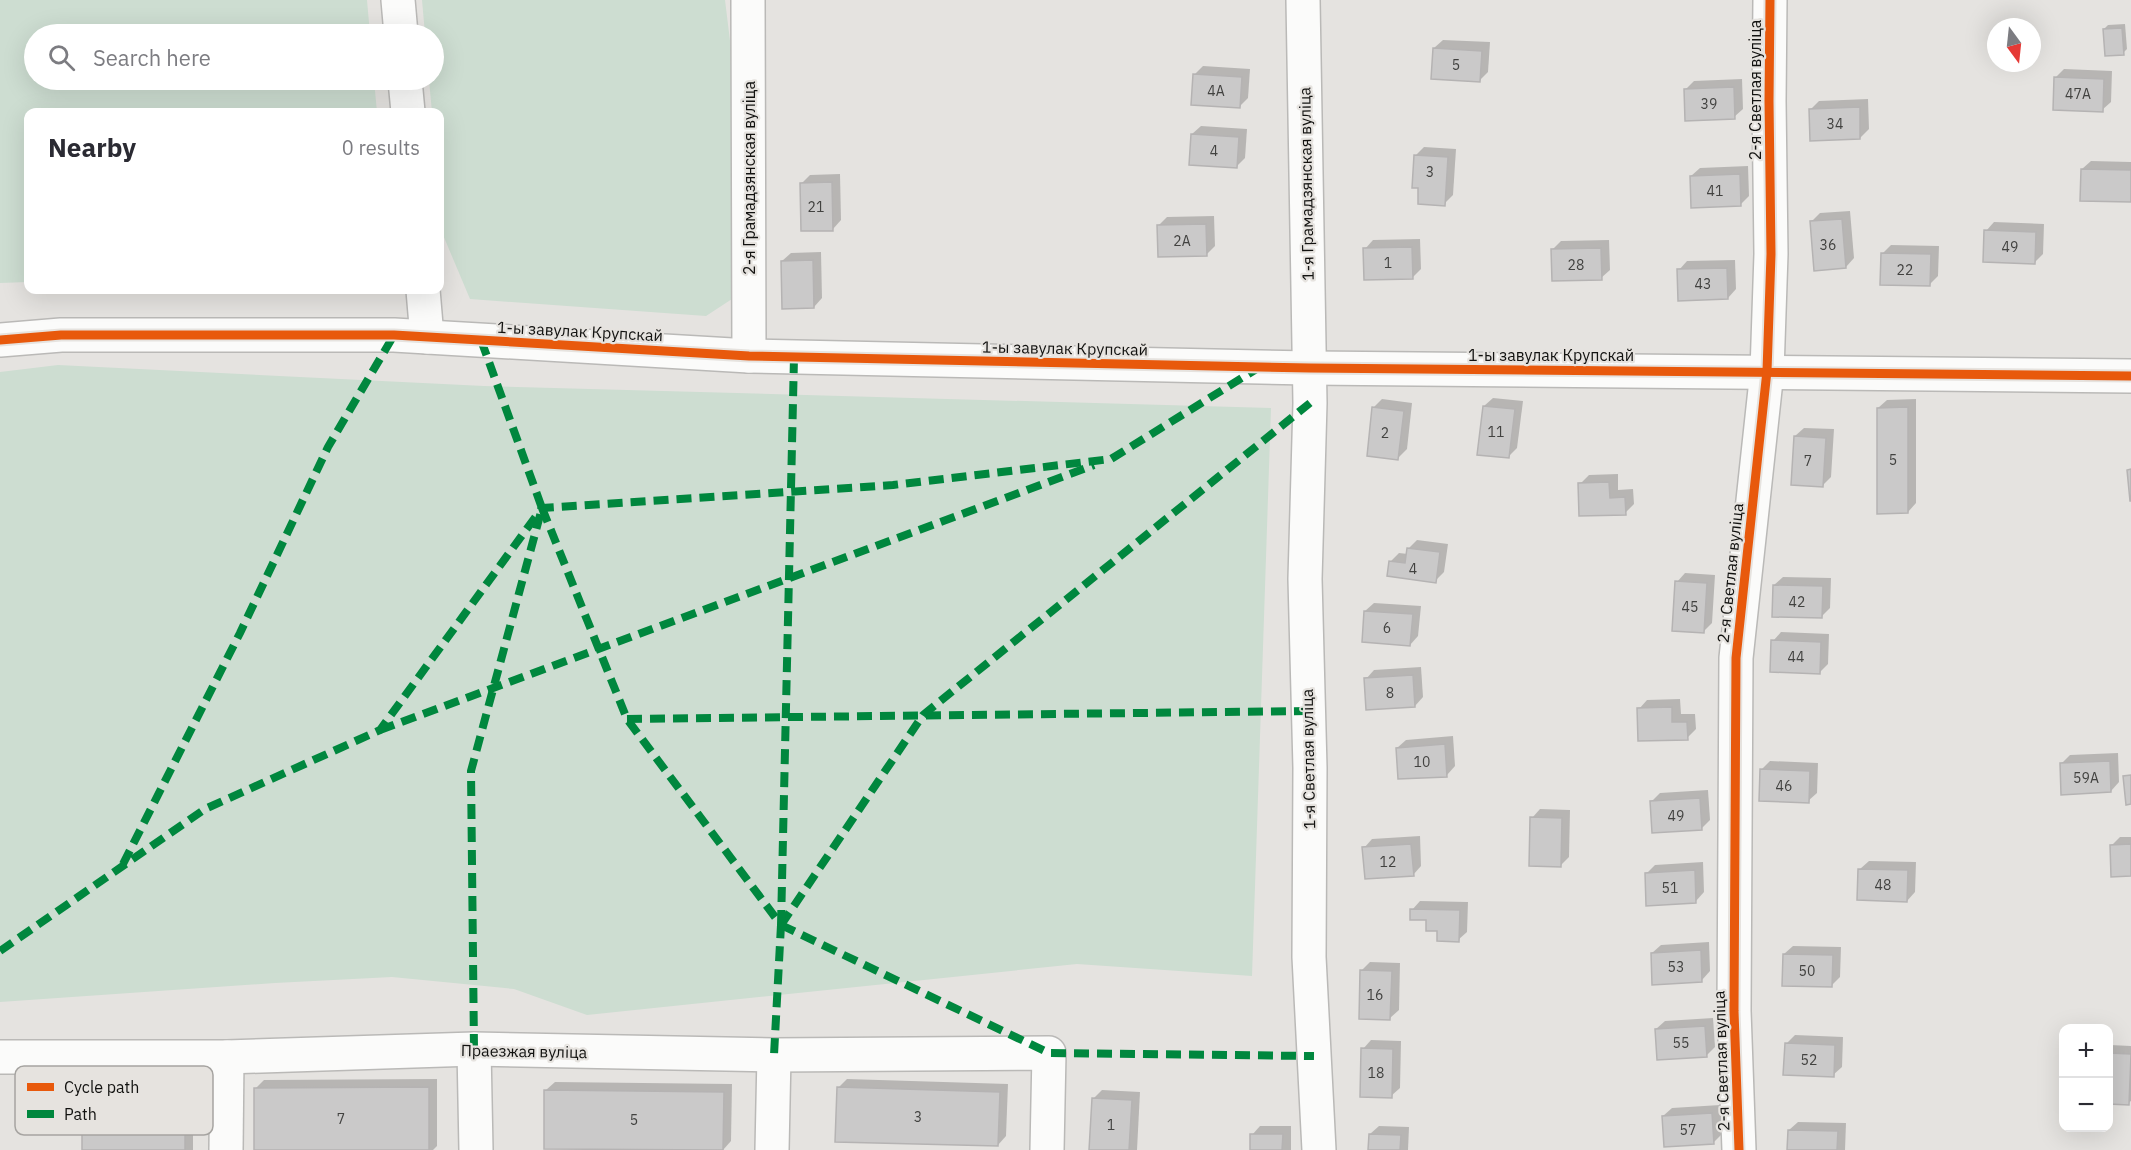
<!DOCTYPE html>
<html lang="en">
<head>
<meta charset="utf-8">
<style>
  :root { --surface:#fff; --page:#f7f7f7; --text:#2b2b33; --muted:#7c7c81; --line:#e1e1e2 }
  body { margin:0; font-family:"IBM Plex Sans",sans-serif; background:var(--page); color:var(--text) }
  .controls { position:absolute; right:18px; bottom:18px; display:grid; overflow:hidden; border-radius:12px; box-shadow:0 6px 24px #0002 }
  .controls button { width:54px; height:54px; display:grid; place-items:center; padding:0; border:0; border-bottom:2px solid var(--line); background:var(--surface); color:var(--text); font:30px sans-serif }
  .compass { position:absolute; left:1987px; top:18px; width:54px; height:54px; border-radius:50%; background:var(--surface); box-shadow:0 6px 24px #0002; rotate:165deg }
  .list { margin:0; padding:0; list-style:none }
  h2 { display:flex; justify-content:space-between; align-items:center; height:78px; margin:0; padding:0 24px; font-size:26px }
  h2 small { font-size:20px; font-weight:400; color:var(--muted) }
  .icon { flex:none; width:33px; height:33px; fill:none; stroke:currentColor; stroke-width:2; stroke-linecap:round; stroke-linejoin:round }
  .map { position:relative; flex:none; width:2131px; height:1150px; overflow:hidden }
  .search { position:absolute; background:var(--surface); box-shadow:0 6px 24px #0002; left:24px; top:24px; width:420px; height:66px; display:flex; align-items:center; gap:15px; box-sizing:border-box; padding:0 21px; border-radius:33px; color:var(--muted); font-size:22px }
  .panel { position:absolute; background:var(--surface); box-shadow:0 6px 24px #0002; left:24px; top:108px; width:420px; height:186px; border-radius:12px }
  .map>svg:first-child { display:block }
  .green { fill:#cdddd1 }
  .shadow { fill:#0003 }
  .building { fill:#cac9c9; stroke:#b5b3b3; stroke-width:1.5 }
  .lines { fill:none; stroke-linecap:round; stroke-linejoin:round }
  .minor-casing { stroke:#bab9b7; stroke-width:36 }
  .minor { stroke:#fbfbfa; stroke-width:33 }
  .quiet { stroke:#00873e; stroke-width:8; stroke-dasharray:15 8; stroke-linecap:butt }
  .cycleway-casing { stroke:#e6e3df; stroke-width:13 }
  .cycleway { stroke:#e8590c; stroke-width:9 }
  .labels { text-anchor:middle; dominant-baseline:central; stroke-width:4.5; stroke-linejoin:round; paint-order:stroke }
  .number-label { font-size:14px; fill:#424240 }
  .street-label { font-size:16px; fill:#121210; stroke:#e6e3df }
  .key { fill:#e6e3df; stroke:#a6a4a1; stroke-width:1.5 }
  .key-label { font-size:16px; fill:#121210 }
</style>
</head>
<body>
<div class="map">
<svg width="2131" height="1150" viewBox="0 0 2131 1150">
  <rect width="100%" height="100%" fill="#e5e3e0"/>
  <g class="green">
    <polygon points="0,0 367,0 370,34 34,34 34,80 374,80 377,112 28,112 28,282 0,283"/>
    <polygon points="422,0 725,0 736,90 732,299 706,316 470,299 443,235 440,201 440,112 432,112 429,80 434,80 434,34 425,34"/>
    <polygon points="58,365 484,386 1271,408 1252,976 1077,964 587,1015 514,989 392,977 275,983 0,1002 0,372"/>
  </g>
  <g class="shadow">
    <polygon points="2125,24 2127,49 2123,53 2104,29 2108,25"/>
    <polygon points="1443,40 1490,42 1488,72 1479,81 1434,48"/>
    <polygon points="1203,66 1250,69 1248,98 1239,107 1194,75"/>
    <polygon points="2064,69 2112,71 2111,102 2102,110 2055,78"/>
    <polygon points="1742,79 1743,109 1734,117 1685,90 1694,81"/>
    <polygon points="1868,99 1869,129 1860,138 1811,109 1819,101"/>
    <polygon points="1201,126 1247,129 1245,158 1237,166 1192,134"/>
    <polygon points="1424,147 1456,149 1453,195 1444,204 1420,187 1415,156"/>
    <polygon points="2091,161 2131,162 2131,201 2082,169"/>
    <polygon points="1748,166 1749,196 1740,205 1691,176 1700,168"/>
    <polygon points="840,174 841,220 833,229 801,184 810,175"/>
    <polygon points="1850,211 1854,258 1846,267 1811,222 1820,213"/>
    <polygon points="1214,216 1215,246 1206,255 1158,226 1167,217"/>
    <polygon points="1994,222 2044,224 2043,254 2035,262 1986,231"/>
    <polygon points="1420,239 1421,269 1413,277 1365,249 1373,240"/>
    <polygon points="1609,240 1610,270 1601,278 1552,250 1561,241"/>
    <polygon points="1891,245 1939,246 1938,276 1929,285 1882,254"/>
    <polygon points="821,252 822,298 814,307 782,261 791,253"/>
    <polygon points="1735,260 1736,289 1728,298 1679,270 1687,261"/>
    <polygon points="1493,398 1523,401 1517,448 1509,456 1484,406"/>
    <polygon points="1382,399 1412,403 1407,449 1398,458 1373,408"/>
    <polygon points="1916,399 1916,503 1908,512 1878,408 1887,400"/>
    <polygon points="1804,428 1834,429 1831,477 1822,486 1795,436"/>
    <polygon points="1618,474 1618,490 1633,489 1634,504 1625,513 1580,484 1589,475"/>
    <polygon points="1417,540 1448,544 1444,572 1435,581 1390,562 1399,553 1408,554 1409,548"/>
    <polygon points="1685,573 1715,575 1712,623 1704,631 1677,582"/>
    <polygon points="1783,577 1831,578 1830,608 1821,617 1774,585"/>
    <polygon points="1374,603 1421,606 1418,636 1410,645 1365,611"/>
    <polygon points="1781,632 1829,634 1828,664 1820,672 1773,641"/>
    <polygon points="1421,667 1423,697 1415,706 1366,679 1374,670"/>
    <polygon points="1680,699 1681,714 1695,714 1696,729 1687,738 1639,709 1647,700"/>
    <polygon points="1453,736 1455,766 1447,775 1397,748 1406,740"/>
    <polygon points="2118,753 2119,782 2111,791 2061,764 2070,755"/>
    <polygon points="1770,761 1818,763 1817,793 1808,801 1761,770"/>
    <polygon points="1708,790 1710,820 1701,829 1651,802 1660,793"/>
    <polygon points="1540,809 1570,810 1569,857 1560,866 1532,818"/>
    <polygon points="1420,836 1421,866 1413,875 1364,848 1372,839"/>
    <polygon points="2120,837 2131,837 2131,875 2111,846"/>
    <polygon points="1869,861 1916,862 1915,892 1907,901 1860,869"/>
    <polygon points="1703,862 1704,892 1696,901 1646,874 1655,865"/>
    <polygon points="1420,901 1468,902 1467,932 1458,940 1439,930 1428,918 1412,910"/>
    <polygon points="1709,942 1710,971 1702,980 1652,953 1661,945"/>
    <polygon points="1793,946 1841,947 1840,977 1831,986 1784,954"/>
    <polygon points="1370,962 1400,963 1399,1010 1390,1018 1361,971"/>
    <polygon points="1713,1018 1715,1047 1706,1056 1656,1029 1665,1021"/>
    <polygon points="1795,1035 1843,1037 1842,1067 1833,1075 1786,1044"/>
    <polygon points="1371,1040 1401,1041 1400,1088 1391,1096 1363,1049"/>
    <polygon points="2110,1045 2131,1046 2131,1101 2128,1103 2108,1102 2108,1046"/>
    <polygon points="437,1079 437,1146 433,1150 256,1150 255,1089 264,1080"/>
    <polygon points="847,1079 1008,1084 1006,1136 998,1145 838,1088"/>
    <polygon points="555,1082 732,1084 731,1141 723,1150 546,1090"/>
    <polygon points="1102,1090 1140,1092 1137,1150 1091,1150 1093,1099"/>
    <polygon points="92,1105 193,1106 193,1150 83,1150 84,1113"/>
    <polygon points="1720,1105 1722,1134 1713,1143 1663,1116 1672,1108"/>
    <polygon points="1798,1122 1846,1123 1845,1150 1788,1150 1789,1130"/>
    <polygon points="1260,1126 1291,1126 1291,1150 1252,1150 1252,1135"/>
    <polygon points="1379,1126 1409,1127 1408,1150 1370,1150 1370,1134"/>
  </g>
  <g class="building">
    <polygon points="2122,28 2124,55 2105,56 2103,29"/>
    <polygon points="1433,48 1482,51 1480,82 1431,79"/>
    <polygon points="1193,74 1242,77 1240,108 1191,105"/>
    <polygon points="2054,77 2104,79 2103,112 2053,110"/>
    <polygon points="1734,87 1735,119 1685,121 1684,89"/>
    <polygon points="1860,107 1860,139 1810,141 1809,109"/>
    <polygon points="1191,134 1239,137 1237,168 1189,165"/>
    <polygon points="1414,155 1448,157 1445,206 1418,204 1418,188 1412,188"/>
    <polygon points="2081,169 2131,170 2131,202 2080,201"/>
    <polygon points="1740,174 1741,206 1691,208 1690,176"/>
    <polygon points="832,182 833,231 801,231 800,183"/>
    <polygon points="1842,219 1846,268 1814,271 1810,221"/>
    <polygon points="1206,224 1207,256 1158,257 1157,225"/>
    <polygon points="1984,230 2036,232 2035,264 1983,262"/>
    <polygon points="1412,247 1413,279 1364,280 1363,248"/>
    <polygon points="1601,248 1602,280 1552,281 1551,249"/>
    <polygon points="1881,253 1931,254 1930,286 1880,285"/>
    <polygon points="813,260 814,308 782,309 781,261"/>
    <polygon points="1727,268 1728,299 1678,301 1677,269"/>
    <polygon points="1483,406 1515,409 1509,458 1477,455"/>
    <polygon points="1372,407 1404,411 1398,460 1367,456"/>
    <polygon points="1908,407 1908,513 1877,514 1877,408"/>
    <polygon points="1794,436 1826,438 1823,487 1791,485"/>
    <polygon points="2131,469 2131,501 2130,501 2127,470"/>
    <polygon points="1609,482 1610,498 1625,497 1626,515 1579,516 1578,483"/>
    <polygon points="1407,548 1440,552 1436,583 1387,576 1389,561 1405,563"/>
    <polygon points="1675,581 1707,583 1704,633 1672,631"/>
    <polygon points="1773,585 1823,586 1822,618 1772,617"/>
    <polygon points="1364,611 1413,614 1410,646 1362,642"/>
    <polygon points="1771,640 1821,642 1820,674 1770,672"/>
    <polygon points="1413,675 1415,707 1366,710 1364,678"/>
    <polygon points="1672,707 1672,722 1687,722 1688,740 1638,741 1637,708"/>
    <polygon points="1445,744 1447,777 1398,779 1396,748"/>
    <polygon points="2110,761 2111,792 2061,795 2060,763"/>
    <polygon points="1760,769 1810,771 1809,803 1759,801"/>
    <polygon points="2131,775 2131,804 2126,805 2123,776"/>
    <polygon points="1700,798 1702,830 1652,833 1650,801"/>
    <polygon points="1530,817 1562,818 1561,867 1529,866"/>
    <polygon points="1411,844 1414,876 1365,879 1362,847"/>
    <polygon points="2131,844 2131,876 2111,877 2110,845"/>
    <polygon points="1858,869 1908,870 1907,902 1857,900"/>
    <polygon points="1695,870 1696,903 1646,906 1645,873"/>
    <polygon points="1410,909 1460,910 1459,942 1437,941 1437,931 1426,931 1426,920 1410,920"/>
    <polygon points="1701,950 1702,982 1652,985 1651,953"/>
    <polygon points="1783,954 1833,955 1832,987 1782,986"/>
    <polygon points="1360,970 1392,971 1390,1020 1359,1019"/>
    <polygon points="1705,1026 1707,1057 1657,1060 1655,1029"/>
    <polygon points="1785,1043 1835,1045 1834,1077 1783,1075"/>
    <polygon points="1361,1048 1393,1049 1392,1098 1360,1097"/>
    <polygon points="2108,1053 2131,1054 2129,1105 2108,1104"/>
    <polygon points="429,1087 429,1150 254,1150 254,1088"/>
    <polygon points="837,1087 1000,1092 998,1146 835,1142"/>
    <polygon points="544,1090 724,1092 723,1150 544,1149"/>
    <polygon points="1092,1098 1132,1100 1129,1150 1089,1150"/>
    <polygon points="82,1113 185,1114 185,1150 82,1150"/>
    <polygon points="1712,1113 1714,1144 1664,1147 1662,1116"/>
    <polygon points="1788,1130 1838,1131 1837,1150 1787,1150"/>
    <polygon points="1250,1134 1283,1134 1282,1150 1250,1150"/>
    <polygon points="1369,1134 1401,1135 1400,1150 1368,1150"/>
  </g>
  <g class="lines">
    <defs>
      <g id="minor">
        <polyline points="398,0 401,34"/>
        <polyline points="748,0 749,356"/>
        <polyline points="1303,0 1310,403 1305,579 1310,768 1309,957 1319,1150"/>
        <polyline points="405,80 408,112"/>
        <polyline points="423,290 427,337"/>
        <polyline points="0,340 61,335 394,335 749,356 1310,368 2131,376"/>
        <polyline points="474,1049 476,1150"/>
        <polyline points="0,1057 227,1057 474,1049 774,1055 1049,1053 1047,1150"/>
        <polyline points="226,1150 227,1057"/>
        <polyline points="772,1150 774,1055"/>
        <polyline points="1739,1150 1734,1011 1736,658 1767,371 1771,254 1769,101 1770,0"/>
      </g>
    </defs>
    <use href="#minor" class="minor-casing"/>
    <use href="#minor" class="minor"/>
    <g class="quiet">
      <polyline points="542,508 627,719 781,925 774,1055"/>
      <polyline points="627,719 1308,711"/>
      <polyline points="380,730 1094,465"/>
      <polyline points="123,864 240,633 328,447 394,335"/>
      <polyline points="781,925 923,715 1310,403"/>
      <polyline points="781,925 794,357"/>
      <polyline points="781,925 1049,1053 1314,1056"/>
      <polyline points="0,951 205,809 380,730 542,508 893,485 1111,459 1258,368"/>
      <polyline points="474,1049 471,771 542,508 481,340"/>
    </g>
    <defs>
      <g id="cycleway">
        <polyline points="0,340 61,335 394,335 749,356 1310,368 2131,376"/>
        <polyline points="1739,1150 1734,1011 1736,658 1767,371 1771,254 1769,101 1770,0"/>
      </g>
    </defs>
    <use href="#cycleway" class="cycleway-casing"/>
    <use href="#cycleway" class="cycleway"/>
  </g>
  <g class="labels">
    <g class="number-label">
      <text x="1456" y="65">5</text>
      <text x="1216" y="91">4А</text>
      <text x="2078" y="94">47А</text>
      <text x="1709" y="104">39</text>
      <text x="1835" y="124">34</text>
      <text x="1214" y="151">4</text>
      <text x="1430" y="172">3</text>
      <text x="1715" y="191">41</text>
      <text x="816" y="207">21</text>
      <text x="1182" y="241">2А</text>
      <text x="1828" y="245">36</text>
      <text x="2010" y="247">49</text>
      <text x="1388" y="263">1</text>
      <text x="1576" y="265">28</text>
      <text x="1905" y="270">22</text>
      <text x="1703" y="284">43</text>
      <text x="1496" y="432">11</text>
      <text x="1385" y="433">2</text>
      <text x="1893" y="460">5</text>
      <text x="1808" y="461">7</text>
      <text x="1413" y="569">4</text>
      <text x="1797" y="602">42</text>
      <text x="1690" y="607">45</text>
      <text x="1387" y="628">6</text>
      <text x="1796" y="657">44</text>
      <text x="1390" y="693">8</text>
      <text x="1422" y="762">10</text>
      <text x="2086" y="778">59А</text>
      <text x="1784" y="786">46</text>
      <text x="1676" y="816">49</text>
      <text x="1388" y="862">12</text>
      <text x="1883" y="885">48</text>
      <text x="1670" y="888">51</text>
      <text x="1676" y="967">53</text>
      <text x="1807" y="971">50</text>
      <text x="1375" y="995">16</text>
      <text x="1681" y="1043">55</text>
      <text x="1809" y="1060">52</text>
      <text x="1376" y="1073">18</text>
      <text x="918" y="1117">3</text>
      <text x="341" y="1119">7</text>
      <text x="634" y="1120">5</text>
      <text x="1111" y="1125">1</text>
      <text x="1688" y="1130">57</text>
    </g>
    <g class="street-label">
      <text transform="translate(1755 90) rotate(-90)">2-я Светлая вуліца</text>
      <text transform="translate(749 178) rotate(-90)">2-я Грамадзянская вуліца</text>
      <text transform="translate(1306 184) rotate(-91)">1-я Грамадзянская вуліца</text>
      <text transform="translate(580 331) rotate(3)">1-ы завулак Крупскай</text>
      <text transform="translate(1065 348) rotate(1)">1-ы завулак Крупскай</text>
      <text x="1551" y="355">1-ы завулак Крупскай</text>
      <text transform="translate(1730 573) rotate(-84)">2-я Светлая вуліца</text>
      <text transform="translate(1308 759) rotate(-91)">1-я Светлая вуліца</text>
      <text transform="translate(524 1051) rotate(1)">Праезжая вуліца</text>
      <text transform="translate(1721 1061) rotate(-92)">2-я Светлая вуліца</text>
    </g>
  </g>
  <rect x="15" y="1066" width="198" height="69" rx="9" class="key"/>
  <rect x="27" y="1083" width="27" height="8" fill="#e8590c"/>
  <rect x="27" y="1110" width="27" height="8" fill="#00873e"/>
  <g class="key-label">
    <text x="64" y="1093">Cycle path</text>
    <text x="64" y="1120">Path</text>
  </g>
</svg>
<div class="controls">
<button>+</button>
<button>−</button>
</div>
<svg class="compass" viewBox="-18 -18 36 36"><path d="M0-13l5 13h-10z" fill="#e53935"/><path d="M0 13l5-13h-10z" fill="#7c7c81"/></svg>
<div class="search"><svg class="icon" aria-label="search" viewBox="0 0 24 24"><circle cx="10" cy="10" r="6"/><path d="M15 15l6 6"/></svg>Search here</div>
<section class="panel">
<h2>Nearby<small>0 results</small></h2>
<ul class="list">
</ul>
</section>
</div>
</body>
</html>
